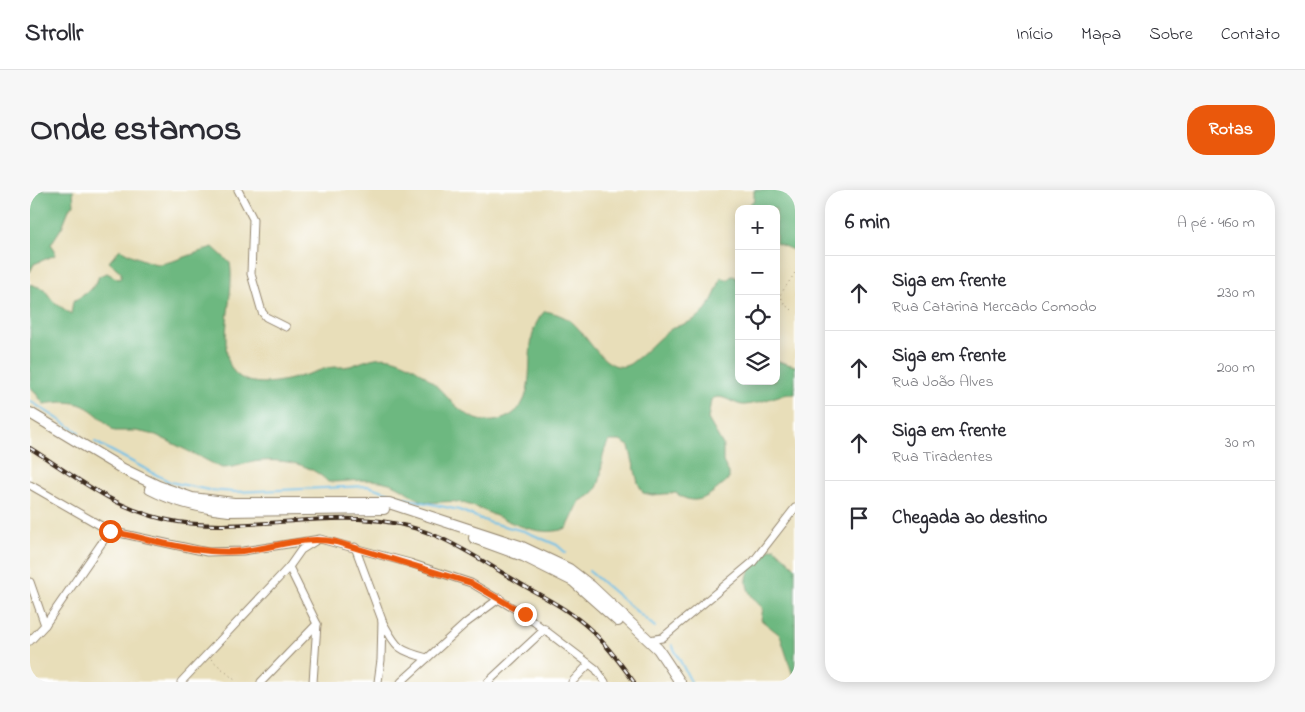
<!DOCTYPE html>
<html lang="pt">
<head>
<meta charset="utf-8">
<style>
  :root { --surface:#fff; --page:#f7f7f7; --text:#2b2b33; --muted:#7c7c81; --line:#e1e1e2; --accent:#ea580c }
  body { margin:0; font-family:"Indie Flower",sans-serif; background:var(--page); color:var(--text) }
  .controls { position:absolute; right:15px; top:15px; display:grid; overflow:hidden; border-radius:10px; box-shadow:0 2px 12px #0003 }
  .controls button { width:45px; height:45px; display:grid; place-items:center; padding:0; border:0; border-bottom:1px solid var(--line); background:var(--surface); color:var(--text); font:25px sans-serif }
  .stop { position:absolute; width:15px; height:15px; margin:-11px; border:4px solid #ea580c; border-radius:50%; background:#fff }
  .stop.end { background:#ea580c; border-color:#fff; box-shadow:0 1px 5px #0008 }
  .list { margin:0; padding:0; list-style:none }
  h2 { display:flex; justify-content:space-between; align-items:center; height:65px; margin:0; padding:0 20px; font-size:21px }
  h2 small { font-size:16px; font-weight:400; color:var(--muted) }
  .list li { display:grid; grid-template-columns:32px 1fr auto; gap:15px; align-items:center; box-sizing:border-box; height:75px; padding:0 20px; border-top:1px solid var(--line) }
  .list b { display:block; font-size:19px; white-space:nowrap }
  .list p { margin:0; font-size:16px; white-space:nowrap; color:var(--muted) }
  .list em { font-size:16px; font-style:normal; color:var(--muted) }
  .icon { flex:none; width:28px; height:28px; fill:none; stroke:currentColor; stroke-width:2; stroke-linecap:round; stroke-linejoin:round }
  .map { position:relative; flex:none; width:765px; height:492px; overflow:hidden; border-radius:20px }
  header { display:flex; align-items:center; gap:30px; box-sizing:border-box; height:70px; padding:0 25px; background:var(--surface); border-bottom:1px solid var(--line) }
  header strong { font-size:24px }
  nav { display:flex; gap:28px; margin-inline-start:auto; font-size:18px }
  .intro { display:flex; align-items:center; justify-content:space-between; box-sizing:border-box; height:120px; padding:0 30px }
  h1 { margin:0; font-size:35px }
  .button { padding:12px 22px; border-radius:20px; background:var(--accent); color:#fff; font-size:18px; font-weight:700 }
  main { display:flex; gap:30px; padding:0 30px }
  aside { flex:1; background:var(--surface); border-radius:20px; box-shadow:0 2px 12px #0003 }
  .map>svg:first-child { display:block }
  .forest { fill:#6db880; stroke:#54714f }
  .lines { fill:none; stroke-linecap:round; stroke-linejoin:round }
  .stream { stroke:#6dc0e9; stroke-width:2 }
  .minor-casing { stroke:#92846c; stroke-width:9 }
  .highway-casing { stroke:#92846c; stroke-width:12 }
  .path { stroke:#92846c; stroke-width:1; stroke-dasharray:1 4; stroke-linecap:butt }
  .minor { stroke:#fff; stroke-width:7 }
  .highway { stroke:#fff; stroke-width:10 }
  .rail-casing { stroke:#3b2a1e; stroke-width:4 }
  .rail { stroke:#fff; stroke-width:2; stroke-dasharray:5.5; stroke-linecap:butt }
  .route { stroke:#ea580c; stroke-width:6 }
</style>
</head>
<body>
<header>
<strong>Strollr</strong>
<nav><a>Início</a><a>Mapa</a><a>Sobre</a><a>Contato</a></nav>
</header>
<div class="intro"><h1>Onde estamos</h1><a class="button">Rotas</a></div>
<main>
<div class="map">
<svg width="765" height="492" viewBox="0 0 765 492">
  <rect width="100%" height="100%" fill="#fff"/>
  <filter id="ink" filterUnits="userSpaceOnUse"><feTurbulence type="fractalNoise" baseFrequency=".02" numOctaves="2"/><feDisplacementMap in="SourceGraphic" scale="10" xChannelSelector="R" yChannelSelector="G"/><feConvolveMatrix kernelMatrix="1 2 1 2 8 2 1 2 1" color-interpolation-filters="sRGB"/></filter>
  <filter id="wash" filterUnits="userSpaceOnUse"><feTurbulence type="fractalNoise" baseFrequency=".0096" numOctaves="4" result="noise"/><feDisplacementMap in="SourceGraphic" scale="20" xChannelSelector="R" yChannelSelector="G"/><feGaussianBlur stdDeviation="1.12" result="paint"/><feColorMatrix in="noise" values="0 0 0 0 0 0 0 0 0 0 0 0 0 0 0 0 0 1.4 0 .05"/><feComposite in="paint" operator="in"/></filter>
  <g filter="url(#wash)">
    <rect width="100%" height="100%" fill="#e8deb9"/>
    <g class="forest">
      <polygon points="0,0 43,0 44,15 40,17 32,37 21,54 25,60 25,65 4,74 0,82"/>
      <polygon points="724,0 765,0 765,64 763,60 746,53 746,19 714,19 724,10"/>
      <path d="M183,57L200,73C206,103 184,163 206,184C228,204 274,185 297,178C305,176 312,178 320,176C333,172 346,165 360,168C375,171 389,180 400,190C421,208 440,242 475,228C517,211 485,150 515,121C525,123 535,126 543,133C557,145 577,187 600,174C615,164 626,149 641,139C646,136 653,135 659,132C678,124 685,106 691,87L697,90L702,86L706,87L709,99V191H746V171L765,176V204C747,203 732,214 715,215C704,216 691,201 681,210L678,229L693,255V272L699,283V289C682,303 668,320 646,303L622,305L613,303L608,293L599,256L590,251H579C564,274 582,298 550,311L537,338C501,352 463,319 428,312C415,310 401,315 390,310C379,305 371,296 359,293C338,287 320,292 298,292C281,274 255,269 230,271C217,272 206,278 192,278L126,245L106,241H84C59,216 51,208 14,214L0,196V94L14,99L23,111L41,124L43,111C54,105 65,99 69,86L77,83L88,89L91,88V82L79,72L90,59C96,63 122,75 130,74C144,72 168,62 183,57Z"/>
      <path d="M745,358L765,377V492L750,445L731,430L733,418C714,402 711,387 728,368C734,363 737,359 745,358Z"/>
    </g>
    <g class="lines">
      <g class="stream">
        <polyline points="0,211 49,242"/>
        <polyline points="65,252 140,292 179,300 205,302 338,296 378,309 429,320 461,333 494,341 527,355 536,363"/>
        <polyline points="559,381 625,437"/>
        <polyline points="642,455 661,492"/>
      </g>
    </g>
  </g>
  <g filter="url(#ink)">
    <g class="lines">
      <defs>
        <g id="minor">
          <polyline points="208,0 223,29 221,84 232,122 236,127 256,137"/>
          <polyline points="0,295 80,341 177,362 213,361 290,349 380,373 441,393 495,425 566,479 575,492"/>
          <polyline points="325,357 352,430 351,470 348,492"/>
          <polyline points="259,377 287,434 283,492"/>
          <polyline points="0,392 15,435"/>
          <path d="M352,431C367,458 367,460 397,468"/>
          <polyline points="619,450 632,448 723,372 765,318"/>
          <polyline points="0,451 15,435 80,341"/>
          <polyline points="151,492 259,377 271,360 287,350"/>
          <polyline points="231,492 287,434"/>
          <polyline points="371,492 436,433 470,408"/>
          <polyline points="458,492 515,439"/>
          <polyline points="542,492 559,474"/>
        </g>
        <g id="highway">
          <polyline points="0,223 93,279 128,296 162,308 204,313 359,313 490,356 539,379 561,396 628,459 650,492"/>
          <path d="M120,299C145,312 171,318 199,321L354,319"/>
          <polyline points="444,348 493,366 543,391 588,431"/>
        </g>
      </defs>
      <use href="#minor" class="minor-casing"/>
      <use href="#highway" class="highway-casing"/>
      <g class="path">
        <polyline points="765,83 750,105 755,115 765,122"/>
        <polyline points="181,469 207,492"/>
      </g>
      <use href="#minor" class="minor"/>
      <use href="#highway" class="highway"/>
      <defs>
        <path id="rail" d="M0,258C43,285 82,317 133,329C197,344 263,326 329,329C399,332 434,360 491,394C515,408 540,420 561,440C577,455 591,474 604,492"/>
      </defs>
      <use href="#rail" class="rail-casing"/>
      <use href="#rail" class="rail"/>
    </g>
  </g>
  <g class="lines" filter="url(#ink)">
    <path class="route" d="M80,341C124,350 168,365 212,361C244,358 274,345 306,352L441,393L495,424"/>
  </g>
</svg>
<div class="controls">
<button>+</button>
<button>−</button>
<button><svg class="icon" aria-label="locate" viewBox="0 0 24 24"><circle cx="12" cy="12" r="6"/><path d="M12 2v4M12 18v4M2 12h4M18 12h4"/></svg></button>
<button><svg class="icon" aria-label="layers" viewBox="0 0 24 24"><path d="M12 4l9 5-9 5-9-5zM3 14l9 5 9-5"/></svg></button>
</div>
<div class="stop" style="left:80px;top:341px"></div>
<div class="stop end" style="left:495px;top:424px"></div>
</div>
<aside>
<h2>6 min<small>A pé · 460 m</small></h2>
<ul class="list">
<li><svg class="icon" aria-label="ahead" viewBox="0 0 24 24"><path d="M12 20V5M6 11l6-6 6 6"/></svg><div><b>Siga em frente</b><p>Rua Catarina Mercado Comodo</p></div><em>230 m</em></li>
<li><svg class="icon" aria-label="ahead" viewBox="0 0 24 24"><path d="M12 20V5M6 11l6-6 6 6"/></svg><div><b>Siga em frente</b><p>Rua João Alves</p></div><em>200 m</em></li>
<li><svg class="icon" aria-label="ahead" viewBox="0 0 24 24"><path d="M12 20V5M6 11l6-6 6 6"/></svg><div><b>Siga em frente</b><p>Rua Tiradentes</p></div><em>30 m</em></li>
<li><svg class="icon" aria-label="arrive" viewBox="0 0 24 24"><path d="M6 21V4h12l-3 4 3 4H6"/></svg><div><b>Chegada ao destino</b></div></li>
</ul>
</aside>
</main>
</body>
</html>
